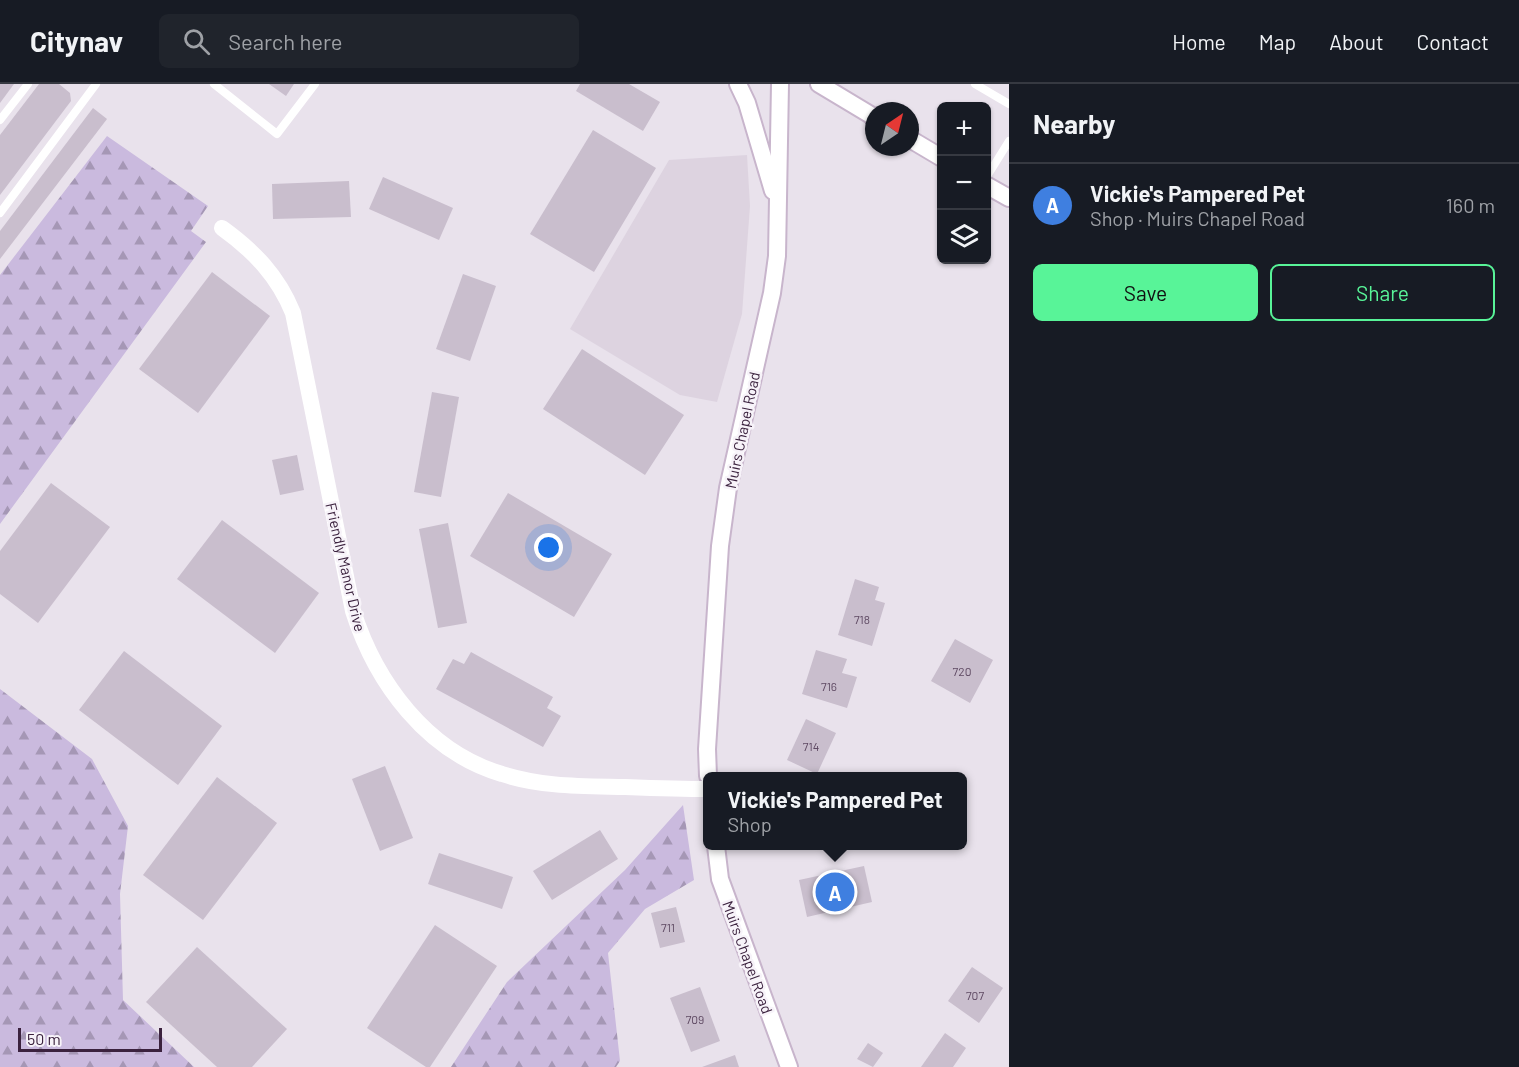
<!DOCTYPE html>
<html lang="en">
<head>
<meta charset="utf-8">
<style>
  :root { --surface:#171b24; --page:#20242c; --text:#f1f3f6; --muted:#9ea1a6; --line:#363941; --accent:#58f498 }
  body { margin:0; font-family:Barlow,sans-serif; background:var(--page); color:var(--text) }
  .controls { position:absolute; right:18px; top:18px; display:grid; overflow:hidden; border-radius:9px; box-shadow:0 2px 4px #0004 }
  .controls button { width:54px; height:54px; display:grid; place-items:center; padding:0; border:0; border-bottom:2px solid var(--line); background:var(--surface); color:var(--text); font:30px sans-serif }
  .compass { position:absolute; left:865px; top:18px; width:54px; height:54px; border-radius:50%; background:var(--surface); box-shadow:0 2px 4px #0004; rotate:35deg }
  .scale { position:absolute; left:18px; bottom:15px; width:144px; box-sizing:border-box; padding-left:6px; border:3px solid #3b223e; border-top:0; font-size:16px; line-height:21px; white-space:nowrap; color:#3b223e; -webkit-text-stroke:4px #f7f3f9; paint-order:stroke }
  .you { position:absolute; left:549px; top:464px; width:21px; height:21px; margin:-15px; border:4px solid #fff; border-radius:50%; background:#1a73e8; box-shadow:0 0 0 9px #1a73e833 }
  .badge { display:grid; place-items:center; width:39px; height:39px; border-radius:50%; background:var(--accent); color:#fff; font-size:20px; font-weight:700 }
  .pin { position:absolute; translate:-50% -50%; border:3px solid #fff; box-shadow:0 2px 6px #0006 }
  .popup { position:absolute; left:703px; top:688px; width:264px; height:78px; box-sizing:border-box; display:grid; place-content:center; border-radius:9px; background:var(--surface); filter:drop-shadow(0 2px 4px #0005); font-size:20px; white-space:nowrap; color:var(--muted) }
  .popup b { font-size:22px; color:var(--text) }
  .popup::after { content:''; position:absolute; left:50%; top:100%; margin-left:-12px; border:12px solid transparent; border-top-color:var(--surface) }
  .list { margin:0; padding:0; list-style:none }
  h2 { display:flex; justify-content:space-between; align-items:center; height:78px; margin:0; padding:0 24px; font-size:26px }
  h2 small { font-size:20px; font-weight:400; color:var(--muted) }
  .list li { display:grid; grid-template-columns:39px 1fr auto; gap:18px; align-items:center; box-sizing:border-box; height:84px; padding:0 24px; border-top:2px solid var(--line) }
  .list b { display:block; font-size:22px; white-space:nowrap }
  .list p { margin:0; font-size:20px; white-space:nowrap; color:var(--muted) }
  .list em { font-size:20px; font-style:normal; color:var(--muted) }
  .actions { display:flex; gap:12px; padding:18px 24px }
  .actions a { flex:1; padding:14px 0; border:2px solid var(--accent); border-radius:9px; text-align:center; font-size:21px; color:var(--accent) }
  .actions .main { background:var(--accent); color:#111 }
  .icon { flex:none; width:33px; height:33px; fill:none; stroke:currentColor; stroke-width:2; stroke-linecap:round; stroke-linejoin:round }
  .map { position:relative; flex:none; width:1009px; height:983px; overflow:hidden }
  header { display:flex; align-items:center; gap:36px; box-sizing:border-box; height:84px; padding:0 30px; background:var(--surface); border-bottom:2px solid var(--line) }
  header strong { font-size:28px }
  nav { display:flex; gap:33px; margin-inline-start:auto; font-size:21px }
  .search { width:420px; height:54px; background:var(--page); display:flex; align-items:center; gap:15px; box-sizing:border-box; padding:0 21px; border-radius:9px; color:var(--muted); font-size:22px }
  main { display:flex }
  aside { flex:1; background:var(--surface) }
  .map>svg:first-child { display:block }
  .built { fill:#ddd3e0 }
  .forest { fill:url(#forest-firs) }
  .building { fill:#c9becd }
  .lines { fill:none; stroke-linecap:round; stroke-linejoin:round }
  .secondary-casing { stroke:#c8b5cc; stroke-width:20 }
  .service { stroke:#fff; stroke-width:8 }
  .minor { stroke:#fff; stroke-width:16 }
  .secondary { stroke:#fff; stroke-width:16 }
  .labels { text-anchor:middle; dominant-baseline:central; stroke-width:5; stroke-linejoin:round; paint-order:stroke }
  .number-label { font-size:12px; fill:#5e4962 }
  .street-label { font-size:15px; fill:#3b223e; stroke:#f7f3f9 }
</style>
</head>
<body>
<header>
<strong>Citynav</strong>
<div class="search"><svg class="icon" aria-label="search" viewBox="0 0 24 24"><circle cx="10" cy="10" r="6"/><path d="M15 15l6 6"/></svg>Search here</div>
<nav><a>Home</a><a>Map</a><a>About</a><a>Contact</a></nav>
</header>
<main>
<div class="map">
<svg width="1009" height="983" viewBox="0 0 1009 983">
  <defs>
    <pattern id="forest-firs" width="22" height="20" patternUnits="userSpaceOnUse" patternTransform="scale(1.5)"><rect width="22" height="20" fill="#cabade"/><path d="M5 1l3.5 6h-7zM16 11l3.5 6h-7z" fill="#a597b5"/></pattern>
  </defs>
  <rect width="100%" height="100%" fill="#e9e2ec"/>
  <polygon class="built" points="747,71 750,122 742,230 717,318 680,311 570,245 669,76"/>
  <g class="forest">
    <polygon points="107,52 208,122 191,147 206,158 0,440 0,191"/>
    <polygon points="0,605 92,675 128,742 120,810 123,916 194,983 0,983"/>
    <polygon points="683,721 694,796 645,825 608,869 620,977 616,983 451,983 507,898 625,786"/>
  </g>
  <g class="building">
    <polygon points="0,0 14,0 0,19"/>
    <polygon points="39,0 59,0 70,9 71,17 0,111 0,51"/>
    <polygon points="269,0 294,0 286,12"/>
    <polygon points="580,0 629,0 660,18 643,47 576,7"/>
    <polygon points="93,24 107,35 0,175 0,147"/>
    <polygon points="593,46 656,84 594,188 530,150"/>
    <polygon points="383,93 453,124 439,156 369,125"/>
    <polygon points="349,97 351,133 273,135 272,100"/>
    <polygon points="212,188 270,232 198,329 139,285"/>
    <polygon points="463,190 496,202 470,277 436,265"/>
    <polygon points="582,265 684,331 645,391 543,325"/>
    <polygon points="432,308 459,313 441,413 414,408"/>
    <polygon points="297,371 304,406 280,411 272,376"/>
    <polygon points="51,399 110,443 38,539 0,510 0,467"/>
    <polygon points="508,409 612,470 574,533 470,472"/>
    <polygon points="222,436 319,509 275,569 177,495"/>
    <polygon points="448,439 467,539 438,544 419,445"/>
    <polygon points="855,495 879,503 875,516 885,519 872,562 838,551"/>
    <polygon points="955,555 993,576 970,619 931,597"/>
    <polygon points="816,566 847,575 842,589 857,593 847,624 802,610"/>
    <polygon points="124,567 222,642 178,701 79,626"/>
    <polygon points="471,568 553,613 547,624 561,632 543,663 436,605 453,575 464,580"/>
    <polygon points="806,635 836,649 817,690 787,676"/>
    <polygon points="385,682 413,754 380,767 352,695"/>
    <polygon points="217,693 277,739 203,836 143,791"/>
    <polygon points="600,746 618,775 552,816 533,787"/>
    <polygon points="439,769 513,793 502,825 428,800"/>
    <polygon points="864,782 872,818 807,833 799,796"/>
    <polygon points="676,823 685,858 660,864 651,829"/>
    <polygon points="435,841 497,882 430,983 426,983 367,944"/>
    <polygon points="197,863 287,945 252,983 217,983 146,918"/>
    <polygon points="972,883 1003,904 979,939 948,917"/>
    <polygon points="700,903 720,957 691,968 670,914"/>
    <polygon points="945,949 966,964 953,983 921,983"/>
    <polygon points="868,959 883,969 873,983 857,975"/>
    <polygon points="735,971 739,983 702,983"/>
  </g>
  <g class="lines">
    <defs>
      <g id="secondary">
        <polyline points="738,0 747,19 773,107"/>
        <polyline points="819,0 874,33"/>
        <polyline points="910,55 942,74"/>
        <polyline points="986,101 1009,114"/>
        <polyline points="708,692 707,665 720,462 728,404 772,209 777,172 780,0"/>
        <polyline points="716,762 720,795 789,983"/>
      </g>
    </defs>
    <use href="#secondary" class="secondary-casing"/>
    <g class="service">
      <polyline points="214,0 277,50 315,0"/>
      <polyline points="975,0 1009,20"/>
      <polyline points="0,36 28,0"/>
      <polyline points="986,94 1009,57"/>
      <polyline points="0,129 96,0"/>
    </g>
    <path class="minor" d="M222,144C254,167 278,192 293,229L353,527C376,599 427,668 502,690C542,703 583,702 625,703C652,704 680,705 708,705"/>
    <use href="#secondary" class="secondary"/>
  </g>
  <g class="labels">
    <g class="number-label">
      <text x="862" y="535">718</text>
      <text x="962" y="587">720</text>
      <text x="829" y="602">716</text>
      <text x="811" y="662">714</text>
      <text x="668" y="843">711</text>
      <text x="975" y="911">707</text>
      <text x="695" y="935">709</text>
    </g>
    <g class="street-label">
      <text transform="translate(742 346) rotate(-78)">Muirs Chapel Road</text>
      <text transform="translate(346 483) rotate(77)">Friendly Manor Drive</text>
      <text transform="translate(748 873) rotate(70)">Muirs Chapel Road</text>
    </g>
  </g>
</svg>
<div class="controls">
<button>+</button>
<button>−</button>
<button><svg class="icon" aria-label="layers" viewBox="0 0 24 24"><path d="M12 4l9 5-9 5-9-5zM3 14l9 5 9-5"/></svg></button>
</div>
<svg class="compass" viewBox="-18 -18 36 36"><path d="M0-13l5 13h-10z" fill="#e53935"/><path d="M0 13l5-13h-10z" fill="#9ea1a6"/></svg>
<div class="scale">50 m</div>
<div class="you"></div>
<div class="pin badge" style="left:835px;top:808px;background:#3f7fe0">A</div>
<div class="popup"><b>Vickie's Pampered Pet</b>Shop</div>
</div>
<aside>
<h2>Nearby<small></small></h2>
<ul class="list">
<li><span class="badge" style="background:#3f7fe0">A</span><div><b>Vickie's Pampered Pet</b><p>Shop · Muirs Chapel Road</p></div><em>160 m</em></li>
</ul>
<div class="actions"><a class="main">Save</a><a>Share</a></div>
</aside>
</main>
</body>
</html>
